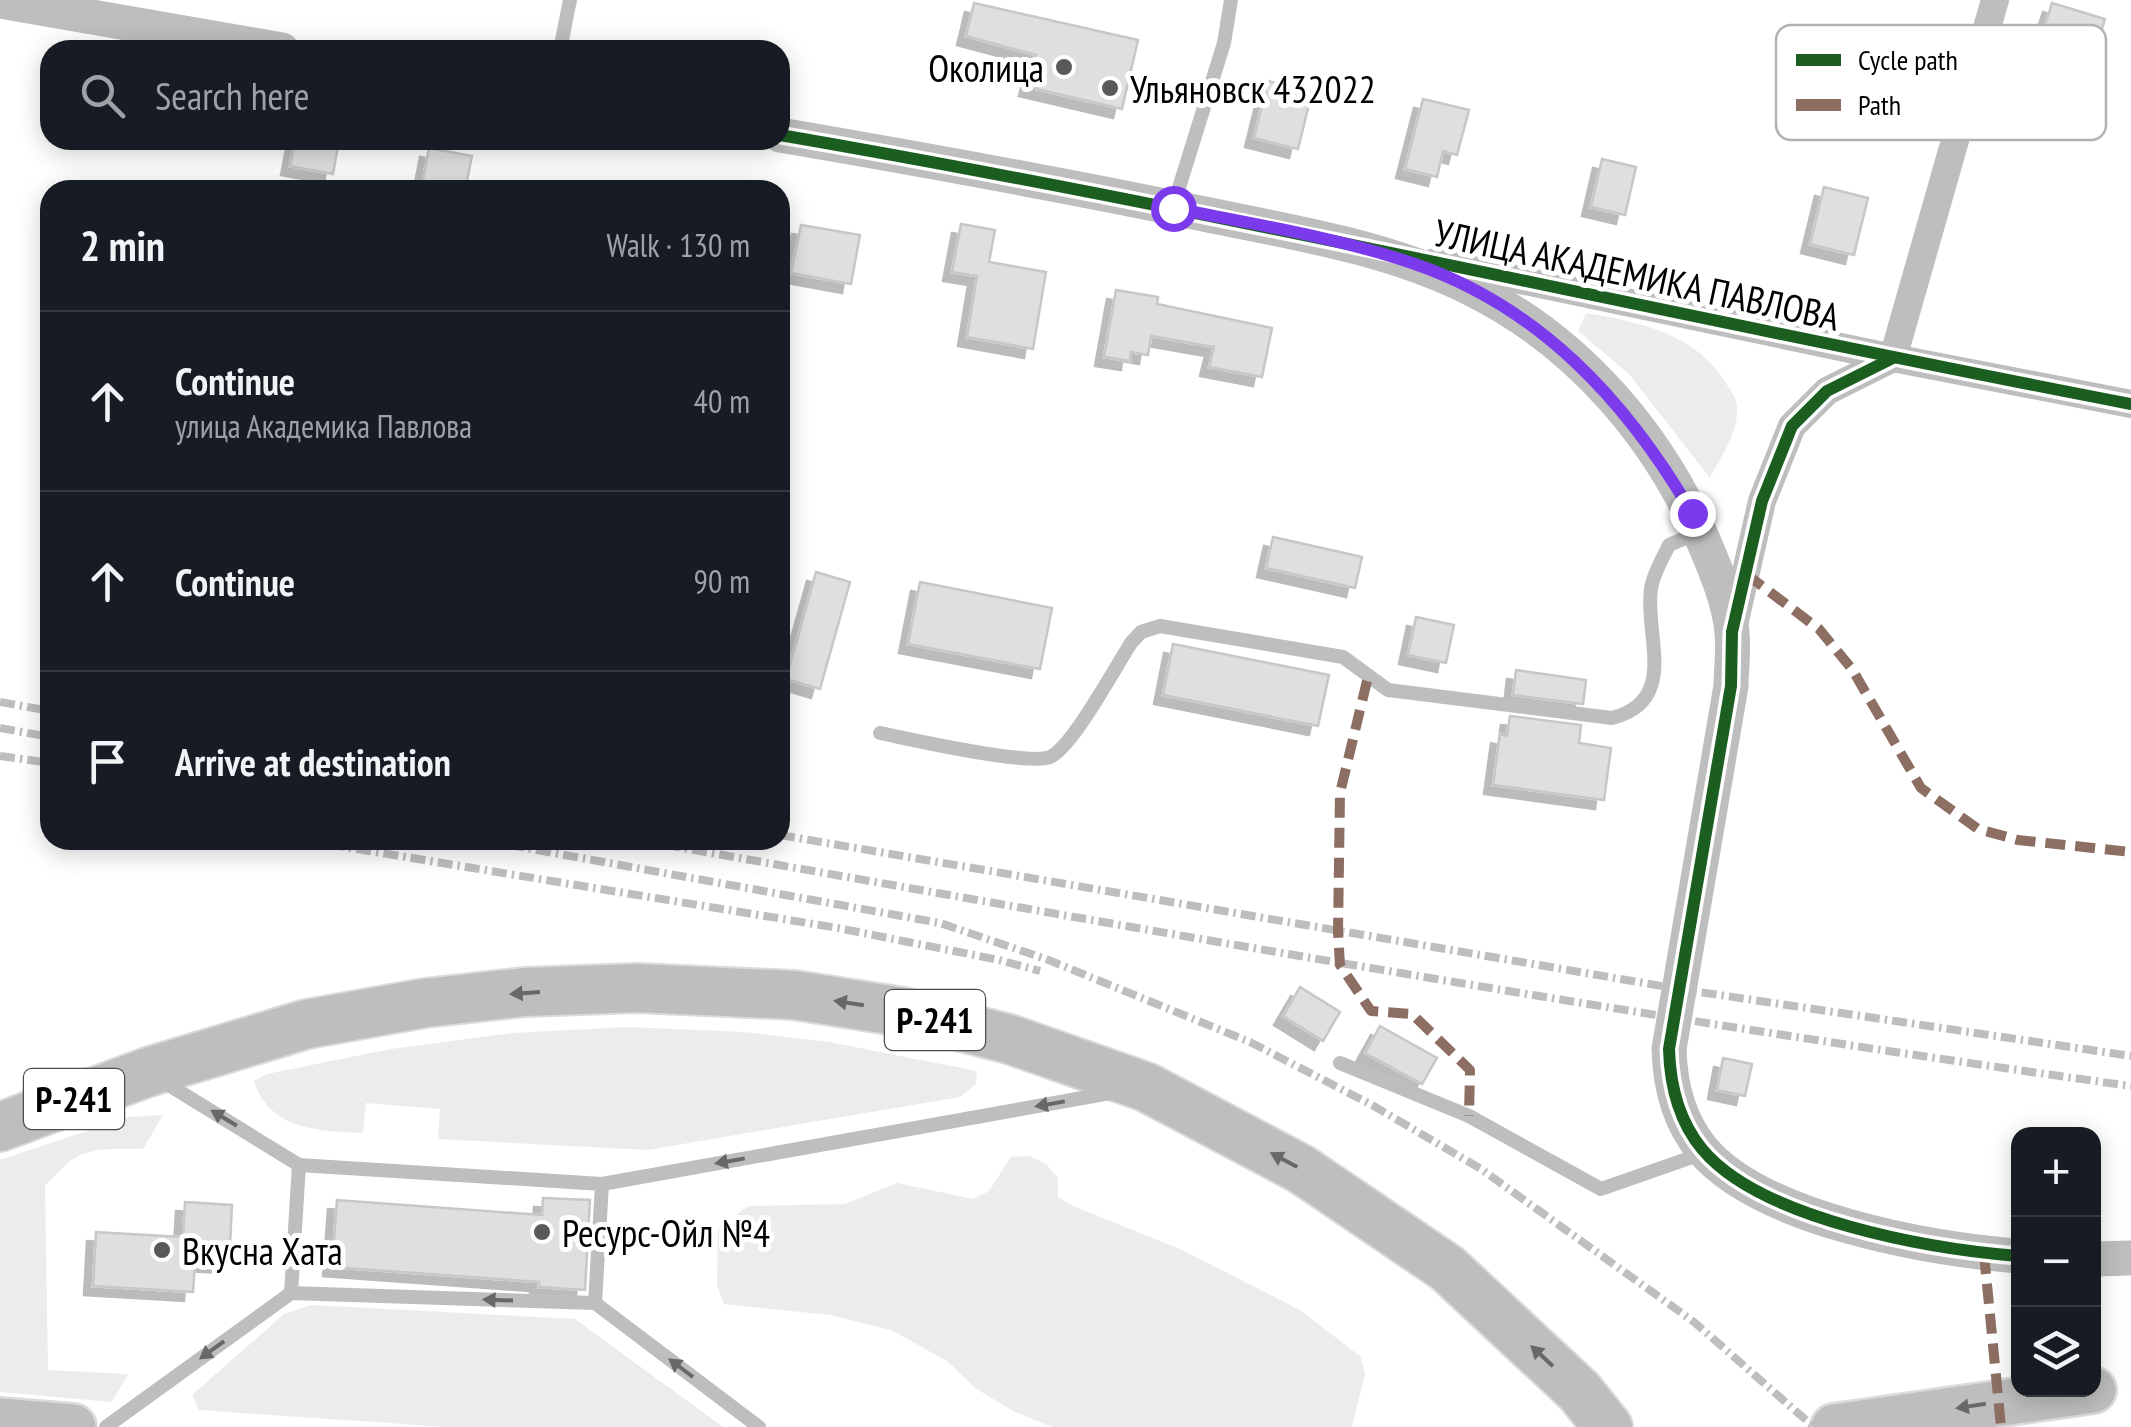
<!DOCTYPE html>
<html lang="en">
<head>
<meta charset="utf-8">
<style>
  :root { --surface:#171b24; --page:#20242c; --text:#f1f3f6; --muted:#9ea1a6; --line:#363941 }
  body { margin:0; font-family:"PT Sans Narrow",sans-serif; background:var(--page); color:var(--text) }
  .controls { position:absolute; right:30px; bottom:30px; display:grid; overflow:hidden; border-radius:20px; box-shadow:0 5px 25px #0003 }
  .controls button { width:90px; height:90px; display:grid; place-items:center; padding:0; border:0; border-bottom:2px solid var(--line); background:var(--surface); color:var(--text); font:50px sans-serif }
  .stop { position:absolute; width:30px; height:30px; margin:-22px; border:8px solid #7c3aed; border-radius:50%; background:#fff }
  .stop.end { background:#7c3aed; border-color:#fff; box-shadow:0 2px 10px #0008 }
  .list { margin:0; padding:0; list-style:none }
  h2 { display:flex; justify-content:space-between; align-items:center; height:130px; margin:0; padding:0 40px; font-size:42px }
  h2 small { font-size:32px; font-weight:400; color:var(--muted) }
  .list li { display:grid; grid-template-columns:65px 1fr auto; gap:30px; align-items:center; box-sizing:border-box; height:180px; padding:0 40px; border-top:2px solid var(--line) }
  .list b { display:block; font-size:38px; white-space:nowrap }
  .list p { margin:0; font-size:32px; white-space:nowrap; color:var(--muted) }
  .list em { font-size:32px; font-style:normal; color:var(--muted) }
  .icon { flex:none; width:55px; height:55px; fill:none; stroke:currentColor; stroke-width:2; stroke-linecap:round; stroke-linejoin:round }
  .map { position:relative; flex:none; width:2131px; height:1427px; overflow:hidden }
  .search { position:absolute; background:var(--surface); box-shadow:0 5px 25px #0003; left:40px; top:40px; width:750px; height:110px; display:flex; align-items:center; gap:25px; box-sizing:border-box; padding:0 35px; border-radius:30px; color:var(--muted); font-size:38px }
  .panel { position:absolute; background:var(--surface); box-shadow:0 5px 25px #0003; left:40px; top:180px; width:750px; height:670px; border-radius:30px }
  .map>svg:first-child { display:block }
  .green { fill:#ececec }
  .building { fill:#dfdfdf; stroke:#c7c7c7; stroke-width:2.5; filter:url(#shadow) }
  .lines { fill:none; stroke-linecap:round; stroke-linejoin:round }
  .primary-casing { stroke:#dbdbdb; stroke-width:50 }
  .trunk-casing { stroke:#dbdbdb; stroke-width:52 }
  .service { stroke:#bebebe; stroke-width:14 }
  .minor { stroke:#bebebe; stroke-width:28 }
  .tertiary { stroke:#bebebe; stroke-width:35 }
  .primary { stroke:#bebebe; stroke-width:45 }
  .trunk { stroke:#bebebe; stroke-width:48 }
  .rail { stroke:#bebebe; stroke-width:8; stroke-dasharray:15 5 2.5 5; stroke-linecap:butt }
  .quiet { stroke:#8d6e63; stroke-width:10; stroke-dasharray:20 10; stroke-linecap:butt }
  .cycleway-casing { stroke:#fff; stroke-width:19 }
  .cycleway { stroke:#1b5e20; stroke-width:12 }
  .oneway { fill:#686868 }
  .route { stroke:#7c3aed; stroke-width:12 }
  .poi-dot { fill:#595959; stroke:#fff; stroke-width:4 }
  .labels { text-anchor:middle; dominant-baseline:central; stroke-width:10; stroke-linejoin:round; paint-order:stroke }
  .shield { fill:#fff; stroke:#4c4c4c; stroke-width:2.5 }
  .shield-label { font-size:35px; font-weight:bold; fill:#000 }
  .poi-label { font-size:38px; fill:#000; stroke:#fff; text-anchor:start }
  .street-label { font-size:38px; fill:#000; stroke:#fff }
  .key { fill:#fff; stroke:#b2b2b2; stroke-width:2.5 }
  .key-label { font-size:28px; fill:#000 }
</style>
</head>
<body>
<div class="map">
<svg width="2131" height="1427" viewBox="0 0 2131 1427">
  <defs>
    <filter id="shadow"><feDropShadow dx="-9" dy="9" stdDeviation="0" flood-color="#0004"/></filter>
  </defs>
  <rect width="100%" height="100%" fill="#fff"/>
  <g class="green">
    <path d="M1586,313C1640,322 1698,334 1727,385C1731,391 1737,399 1737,406C1739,432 1721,456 1710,478L1629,374L1578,331Z"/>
    <path d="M628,1027L744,1032L829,1042L977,1071L976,1084L960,1097L647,1150L438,1139L440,1109L366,1103L363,1133C319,1131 269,1130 254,1081L267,1074L391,1049L512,1033Z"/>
    <path d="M163,1115L143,1149C90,1149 81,1145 45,1186L48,1370L128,1374L112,1402L0,1392V1160L129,1117Z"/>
    <polygon points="1029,1156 1046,1164 1058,1178 1058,1197 1073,1206 1180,1249 1300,1310 1361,1357 1365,1374 1352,1427 1052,1427 1013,1411 975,1388 947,1361 891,1330 830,1315 724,1304 717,1285 718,1227 749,1206 845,1204 897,1183 973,1199 989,1191 1011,1157"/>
    <polygon points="311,1305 575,1319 723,1427 446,1427 199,1410 192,1395 284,1314"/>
  </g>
  <g class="building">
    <polygon points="974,3 1138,40 1122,109 1028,87 1036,55 966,36"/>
    <polygon points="2052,3 2105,19 2076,111 2023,94"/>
    <polygon points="1268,81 1312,92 1298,149 1254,138"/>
    <polygon points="1423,99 1469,110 1457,155 1443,151 1437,177 1405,169"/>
    <polygon points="295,140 339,140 333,174 290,166"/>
    <polygon points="429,148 472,156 465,190 421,190"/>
    <polygon points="1602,159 1636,167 1625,215 1591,207"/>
    <polygon points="1824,187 1868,198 1854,255 1810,244"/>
    <polygon points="961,224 995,230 989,262 1046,272 1033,349 967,337 977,276 952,272"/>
    <polygon points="801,225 860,235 851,284 791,273"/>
    <polygon points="1116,290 1158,297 1157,304 1272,328 1262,377 1209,367 1214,347 1151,336 1148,355 1131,352 1130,361 1104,357"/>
    <polygon points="1273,537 1362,557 1355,588 1266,568"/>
    <polygon points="816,572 850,582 820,689 786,679"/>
    <polygon points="920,582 1052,608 1040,669 908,644"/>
    <polygon points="1416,617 1454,625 1446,663 1408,655"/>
    <polygon points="1173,644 1329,675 1318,726 1163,695"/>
    <polygon points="1516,670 1586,680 1583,704 1513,695"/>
    <polygon points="1510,716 1581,725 1579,743 1611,748 1604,800 1493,785 1500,734 1507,736"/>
    <polygon points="1300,987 1340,1012 1323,1041 1283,1016"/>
    <polygon points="1380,1026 1437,1058 1422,1084 1365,1053"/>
    <polygon points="1723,1058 1752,1064 1745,1096 1717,1090"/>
    <polygon points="543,1198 590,1200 585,1290 539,1287 539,1282 332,1267 337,1200 542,1215"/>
    <polygon points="185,1202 232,1205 229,1264 195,1262 193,1292 93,1286 96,1232 183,1237"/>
  </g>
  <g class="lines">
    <defs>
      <g id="primary">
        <polyline points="0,1421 73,1427"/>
        <polyline points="1834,1427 2093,1390"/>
      </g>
      <polyline id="trunk" points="0,1127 148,1072 307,1024 425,1003 525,992 637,988 794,995 903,1012 1009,1039 1146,1087 1301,1169 1447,1268 1579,1391 1608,1427"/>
    </defs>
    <use href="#primary" class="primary-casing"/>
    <use href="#trunk" class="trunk-casing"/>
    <g class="service">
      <polyline points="560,50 570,0"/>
      <polyline points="1173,207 1224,43 1231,0"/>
      <path d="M880,733C910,739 1027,766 1050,757C1072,748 1116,666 1131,643L1141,632L1160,626L1343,657L1388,690L1612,718C1680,701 1644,634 1651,589C1653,574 1663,558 1669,545L1699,532"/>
      <polyline points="1340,1063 1469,1116 1601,1189 1704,1153"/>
      <polyline points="159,1079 299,1165"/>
      <polyline points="602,1184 1116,1092"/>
      <polyline points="291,1293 299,1165 602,1184 595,1303"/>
      <polyline points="106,1427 291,1293 595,1303 759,1427"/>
    </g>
    <g class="minor">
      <polyline points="1435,262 1893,358 2131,404"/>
      <polyline points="1893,358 1995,0"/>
      <polyline points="1734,625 1762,501 1792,426 1827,391 1893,358"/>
    </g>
    <g class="tertiary">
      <polyline points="0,1 282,50"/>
      <path d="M780,135C921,159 1063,185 1204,214C1295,233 1388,247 1472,289C1579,342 1661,438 1706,547C1717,573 1730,605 1732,633C1734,651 1731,669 1731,686L1669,1049C1670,1086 1679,1121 1702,1149C1761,1220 1931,1249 2018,1256"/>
      <polyline points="2094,1259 2131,1258"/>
    </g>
    <use href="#primary" class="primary"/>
    <use href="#trunk" class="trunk"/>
    <g class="rail">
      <polyline points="0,702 50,711"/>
      <polyline points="0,728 50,737"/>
      <polyline points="0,756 50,763"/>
      <polyline points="780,835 1679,989 2131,1056"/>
      <polyline points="302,840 838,928 999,960 1040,971"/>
      <polyline points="482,840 940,923 1046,959 1250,1042 1372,1105 1481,1169 1694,1322 1814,1427"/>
      <path d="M638,840C1135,928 1631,1017 2131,1086"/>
    </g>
    <g class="quiet">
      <polyline points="1746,574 1819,629 1852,669 1921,788 1978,829 2018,840 2131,852"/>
      <polyline points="1367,681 1340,793 1338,932 1340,965 1371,1011 1412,1014 1470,1070 1469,1116"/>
      <polyline points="1984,1254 2001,1427"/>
    </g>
    <defs>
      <g id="cycleway">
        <path d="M780,135C1233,213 1680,318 2131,404"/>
        <path d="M1893,358L1827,391L1792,426L1762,501L1732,632L1731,686L1669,1049C1670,1086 1679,1121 1702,1149C1761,1220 1931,1249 2018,1256"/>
      </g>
    </defs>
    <use href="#cycleway" class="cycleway-casing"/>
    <use href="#cycleway" class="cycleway"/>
  </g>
  <defs><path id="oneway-solid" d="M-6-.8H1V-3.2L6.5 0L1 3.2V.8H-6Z" transform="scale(2.5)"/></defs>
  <g class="oneway">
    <use href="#oneway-solid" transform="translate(525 993) rotate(176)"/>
    <use href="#oneway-solid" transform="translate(849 1003) rotate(-171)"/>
    <use href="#oneway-solid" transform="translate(1050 1104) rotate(170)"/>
    <use href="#oneway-solid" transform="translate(224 1118) rotate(-149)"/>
    <use href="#oneway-solid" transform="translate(1284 1160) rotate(-152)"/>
    <use href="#oneway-solid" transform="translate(730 1161) rotate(170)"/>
    <use href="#oneway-solid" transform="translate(498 1300) rotate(-178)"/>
    <use href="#oneway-solid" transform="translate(212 1350) rotate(144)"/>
    <use href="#oneway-solid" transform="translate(1542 1356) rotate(-137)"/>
    <use href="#oneway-solid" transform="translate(681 1368) rotate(-143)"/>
    <use href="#oneway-solid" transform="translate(1971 1406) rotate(171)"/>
  </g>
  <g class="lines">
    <path class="route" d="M1173,208C1253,224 1335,237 1412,263C1539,306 1626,400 1692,513"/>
  </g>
  <g class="poi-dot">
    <circle cx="1064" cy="67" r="10"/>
    <circle cx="1110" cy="88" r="10"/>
    <circle cx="542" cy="1232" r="10"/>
    <circle cx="162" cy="1250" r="10"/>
  </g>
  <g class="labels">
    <g class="shield">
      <rect x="885" y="990" width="100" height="60" rx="8"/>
      <rect x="24" y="1069" width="100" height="60" rx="8"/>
    </g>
    <g class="shield-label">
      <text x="935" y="1020">Р-241</text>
      <text x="74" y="1099">Р-241</text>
    </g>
    <g class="poi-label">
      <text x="1044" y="67" text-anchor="end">Околица</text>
      <text x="1130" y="88">Ульяновск 432022</text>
      <text x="562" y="1232">Ресурс-Ойл №4</text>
      <text x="182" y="1250">Вкусна Хата</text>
    </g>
    <g class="street-label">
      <text transform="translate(1637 274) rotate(12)">УЛИЦА АКАДЕМИКА ПАВЛОВА</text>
    </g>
  </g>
  <rect x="1776" y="25" width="330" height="115" rx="15" class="key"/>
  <rect x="1796" y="54" width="45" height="12" fill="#1b5e20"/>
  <rect x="1796" y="99" width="45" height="12" fill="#8d6e63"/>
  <g class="key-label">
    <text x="1858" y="70">Cycle path</text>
    <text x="1858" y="115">Path</text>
  </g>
</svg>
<div class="controls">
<button>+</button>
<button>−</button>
<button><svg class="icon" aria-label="layers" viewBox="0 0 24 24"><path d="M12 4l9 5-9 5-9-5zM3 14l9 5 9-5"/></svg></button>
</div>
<div class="stop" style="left:1173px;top:208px"></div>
<div class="stop end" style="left:1692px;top:513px"></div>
<div class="search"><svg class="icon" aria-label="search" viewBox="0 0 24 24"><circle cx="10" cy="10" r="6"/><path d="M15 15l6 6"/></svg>Search here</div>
<section class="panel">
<h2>2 min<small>Walk · 130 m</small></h2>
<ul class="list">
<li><svg class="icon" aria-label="ahead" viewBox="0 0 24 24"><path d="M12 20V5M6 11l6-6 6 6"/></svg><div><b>Continue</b><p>улица Академика Павлова</p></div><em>40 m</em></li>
<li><svg class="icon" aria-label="ahead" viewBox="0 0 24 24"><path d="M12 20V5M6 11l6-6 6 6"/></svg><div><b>Continue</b></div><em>90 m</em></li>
<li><svg class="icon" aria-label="arrive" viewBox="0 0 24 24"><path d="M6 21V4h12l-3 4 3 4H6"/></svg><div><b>Arrive at destination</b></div></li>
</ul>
</section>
</div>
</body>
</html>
